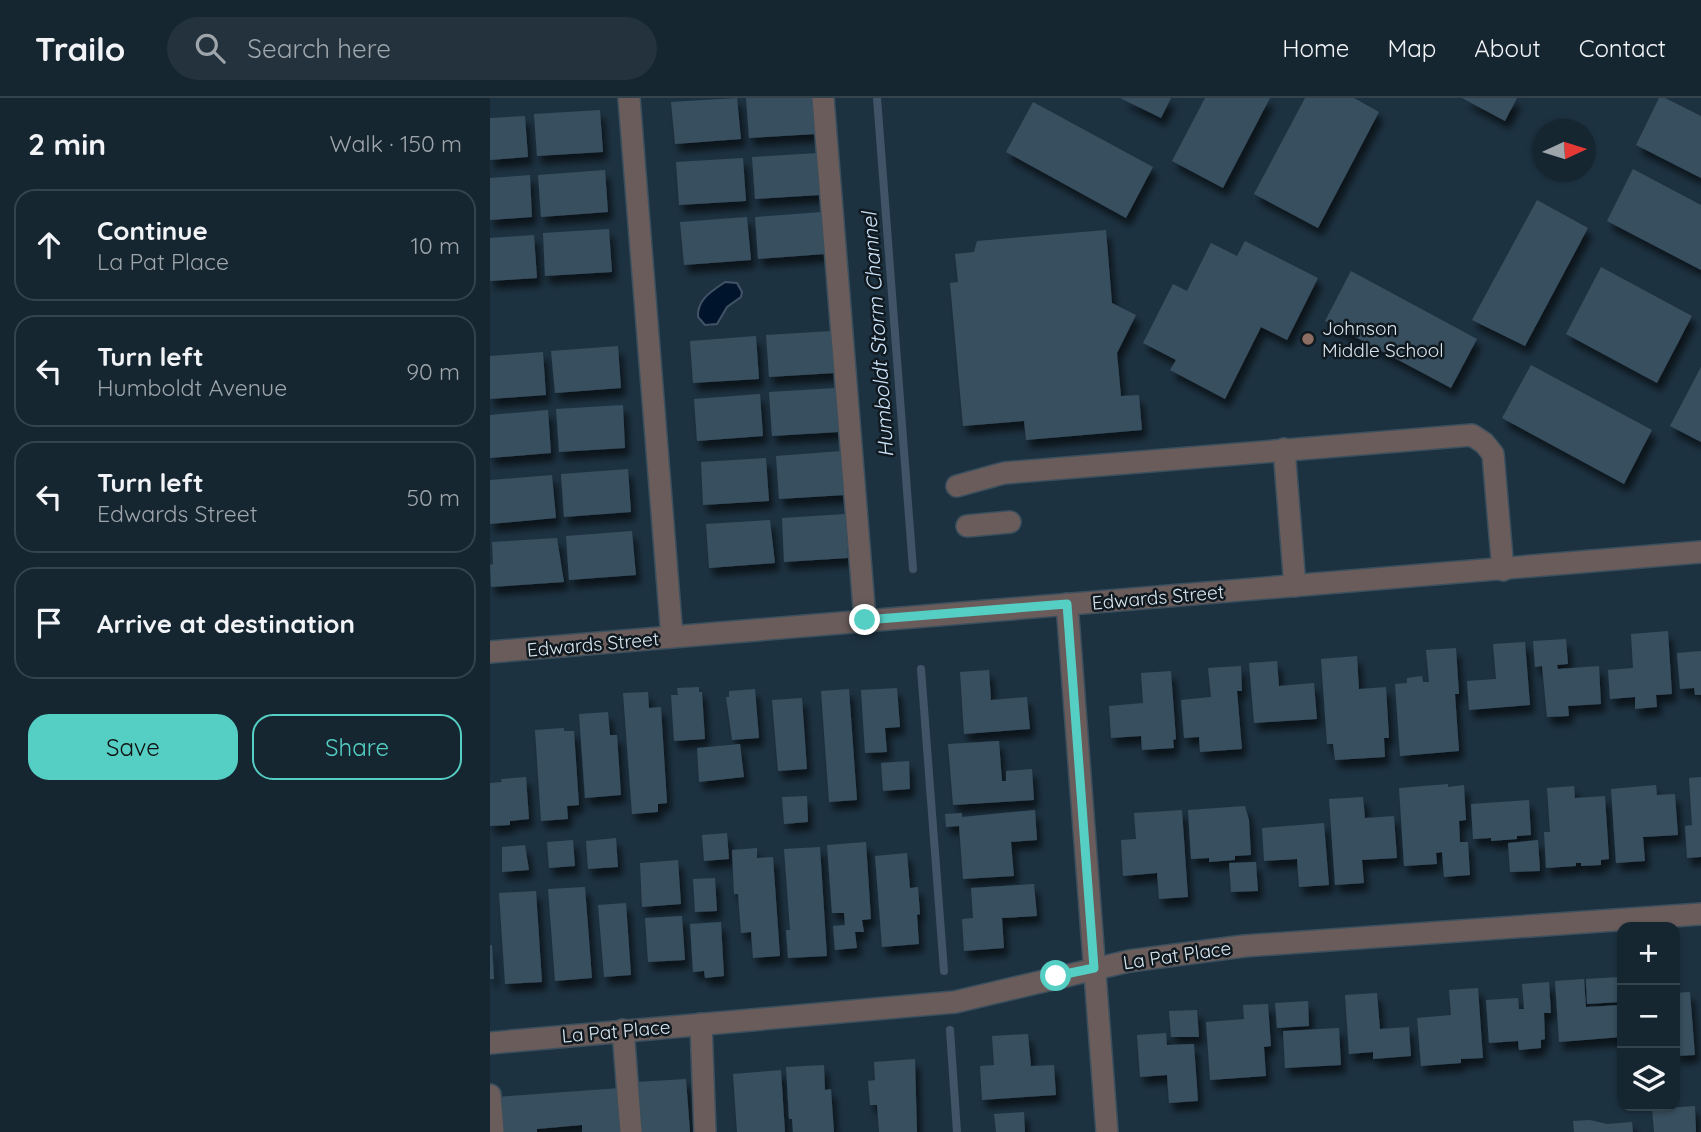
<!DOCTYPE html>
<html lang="en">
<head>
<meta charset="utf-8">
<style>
  :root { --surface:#162631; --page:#23323d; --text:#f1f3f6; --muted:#9ea5ab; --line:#35434d; --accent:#55cec4 }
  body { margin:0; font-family:Quicksand,sans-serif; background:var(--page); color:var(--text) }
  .controls { position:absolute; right:21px; bottom:21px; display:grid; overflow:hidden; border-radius:14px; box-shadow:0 2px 5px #0004 }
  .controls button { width:63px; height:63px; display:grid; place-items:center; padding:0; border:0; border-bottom:2px solid var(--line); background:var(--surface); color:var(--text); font:35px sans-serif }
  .compass { position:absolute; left:1043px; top:21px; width:63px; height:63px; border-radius:50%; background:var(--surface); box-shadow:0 2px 5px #0004; rotate:86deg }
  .stop { position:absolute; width:21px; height:21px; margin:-16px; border:5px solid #55cec4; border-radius:50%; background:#fff }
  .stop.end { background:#55cec4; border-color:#fff; box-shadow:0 2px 7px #0008 }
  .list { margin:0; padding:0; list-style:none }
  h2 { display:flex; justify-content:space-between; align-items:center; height:91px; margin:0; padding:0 28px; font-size:30px }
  h2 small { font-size:23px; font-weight:400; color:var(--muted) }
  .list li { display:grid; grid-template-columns:46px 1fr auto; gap:21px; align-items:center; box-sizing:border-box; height:112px; margin:0 14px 14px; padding:0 14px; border:2px solid var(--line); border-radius:21px }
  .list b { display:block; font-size:26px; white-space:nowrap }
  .list p { margin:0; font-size:23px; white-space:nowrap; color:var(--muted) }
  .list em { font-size:23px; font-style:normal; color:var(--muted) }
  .actions { display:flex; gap:14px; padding:21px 28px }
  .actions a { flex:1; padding:16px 0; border:2px solid var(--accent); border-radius:21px; text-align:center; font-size:24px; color:var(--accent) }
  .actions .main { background:var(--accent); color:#111 }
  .icon { flex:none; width:38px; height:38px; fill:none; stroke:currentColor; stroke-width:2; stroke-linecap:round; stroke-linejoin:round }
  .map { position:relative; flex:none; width:1211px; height:1034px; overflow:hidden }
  header { display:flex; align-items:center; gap:42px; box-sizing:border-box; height:98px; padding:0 35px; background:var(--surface); border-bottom:2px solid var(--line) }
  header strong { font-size:33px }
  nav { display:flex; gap:38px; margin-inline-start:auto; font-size:24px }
  .search { width:490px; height:63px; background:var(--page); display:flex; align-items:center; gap:18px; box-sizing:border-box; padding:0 24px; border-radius:38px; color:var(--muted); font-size:26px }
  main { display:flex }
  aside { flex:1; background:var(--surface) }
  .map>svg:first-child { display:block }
  .water { fill:#00152c; stroke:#415467; stroke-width:2 }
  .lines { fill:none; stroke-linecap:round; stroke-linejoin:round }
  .stream { stroke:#415467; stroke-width:8 }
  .building { fill:#394f5f; filter:url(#shadow) }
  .minor-casing { stroke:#3b4f5d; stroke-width:24 }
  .minor { stroke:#695c5b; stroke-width:21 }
  .route { stroke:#55cec4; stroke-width:9 }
  .education-dot { fill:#8d6e63; stroke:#0f191f; stroke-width:2.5 }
  .labels { text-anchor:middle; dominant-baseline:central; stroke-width:5; stroke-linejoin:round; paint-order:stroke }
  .poi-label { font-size:19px; fill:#dae7f1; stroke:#0f191f; text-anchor:start }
  .street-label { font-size:19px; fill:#dae7f1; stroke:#0f191f }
  .water-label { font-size:21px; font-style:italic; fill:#cce3fa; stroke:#0f191f }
</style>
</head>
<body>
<header>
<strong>Trailo</strong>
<div class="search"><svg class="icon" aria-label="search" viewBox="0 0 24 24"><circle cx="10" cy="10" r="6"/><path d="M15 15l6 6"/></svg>Search here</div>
<nav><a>Home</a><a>Map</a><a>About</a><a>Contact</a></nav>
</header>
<main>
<aside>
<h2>2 min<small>Walk · 150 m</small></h2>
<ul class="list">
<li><svg class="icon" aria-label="ahead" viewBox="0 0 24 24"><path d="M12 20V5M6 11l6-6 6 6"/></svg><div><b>Continue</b><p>La Pat Place</p></div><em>10 m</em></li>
<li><svg class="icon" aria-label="left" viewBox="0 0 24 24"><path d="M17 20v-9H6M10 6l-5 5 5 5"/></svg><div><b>Turn left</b><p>Humboldt Avenue</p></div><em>90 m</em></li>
<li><svg class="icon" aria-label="left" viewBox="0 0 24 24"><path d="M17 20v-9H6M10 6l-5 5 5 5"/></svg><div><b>Turn left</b><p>Edwards Street</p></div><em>50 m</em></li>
<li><svg class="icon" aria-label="arrive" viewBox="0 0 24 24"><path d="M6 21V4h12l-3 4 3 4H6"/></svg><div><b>Arrive at destination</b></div></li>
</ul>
<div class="actions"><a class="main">Save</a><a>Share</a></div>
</aside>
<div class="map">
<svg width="1211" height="1034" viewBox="0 0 1211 1034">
  <defs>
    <filter id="shadow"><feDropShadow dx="4.5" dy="8" stdDeviation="3.5" flood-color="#0009"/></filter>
  </defs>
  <rect width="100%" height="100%" fill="#1d3241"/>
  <path class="water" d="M235,184L247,185L252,194L251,199L237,209L227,226L215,227L208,219C207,201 222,193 235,184Z"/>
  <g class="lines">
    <g class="stream">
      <polyline points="387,0 423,471"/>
      <polyline points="431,571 454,873"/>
      <polyline points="460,932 467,1034"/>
    </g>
  </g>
  <g class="building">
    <polygon points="247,0 251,41 185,46 181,4"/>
    <polygon points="256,0 323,0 326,36 259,40"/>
    <polygon points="630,0 681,0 671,20"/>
    <polygon points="715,0 780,0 733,90 682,63"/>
    <polygon points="815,0 864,0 889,14 828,130 764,96"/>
    <polygon points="972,0 1027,0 1015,23"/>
    <polygon points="1169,0 1175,0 1211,18 1211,80 1146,47"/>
    <polygon points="543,4 663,69 636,120 516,54"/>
    <polygon points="110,12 113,54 47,58 44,16"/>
    <polygon points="35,18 38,59 0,62 0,20"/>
    <polygon points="328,55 330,97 265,101 262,59"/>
    <polygon points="253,60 256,103 189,107 186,64"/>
    <polygon points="1143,71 1211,107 1211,172 1117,123"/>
    <polygon points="115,72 118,114 51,119 48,77"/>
    <polygon points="40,77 42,119 0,122 0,80"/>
    <polygon points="1047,102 1098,130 1035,248 982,222"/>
    <polygon points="332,114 335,156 268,161 265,119"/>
    <polygon points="257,119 261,162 194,167 190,124"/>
    <polygon points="119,131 122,174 55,178 53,135"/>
    <polygon points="616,132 622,205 646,217 627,255 631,298 649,297 652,332 536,342 534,323 473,328 460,185 468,184 465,156 484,154 487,143"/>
    <polygon points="44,137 47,180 0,183 0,140"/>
    <polygon points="755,143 828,180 797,242 771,229 735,301 680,272 686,262 653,245 683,186 697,193 721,145 747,158"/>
    <polygon points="1111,169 1202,218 1167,285 1076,236"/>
    <polygon points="861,173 987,241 961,290 835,223"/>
    <polygon points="342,233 345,275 279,279 276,237"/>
    <polygon points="266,238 269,281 203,285 200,243"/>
    <polygon points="128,248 131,290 65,295 61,253"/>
    <polygon points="53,254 56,297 0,301 0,258"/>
    <polygon points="1041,267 1162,332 1134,386 1012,320"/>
    <polygon points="1211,269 1211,344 1180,328"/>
    <polygon points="346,290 349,334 282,338 279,294"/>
    <polygon points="270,296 273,338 207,343 204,301"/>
    <polygon points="133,307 135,350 69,354 66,311"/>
    <polygon points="58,312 61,355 0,360 0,317"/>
    <polygon points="352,353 355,397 289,401 286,358"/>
    <polygon points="276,360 279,403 213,407 211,364"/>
    <polygon points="138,371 141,414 74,419 71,376"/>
    <polygon points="62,377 66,420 0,426 0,382"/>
    <polygon points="355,416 358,460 294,464 292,420"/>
    <polygon points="280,422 285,465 219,470 216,426"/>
    <polygon points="142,433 146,477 79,482 76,438"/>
    <polygon points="67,440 74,484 1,489 0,467 3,466 2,444"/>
    <polygon points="1178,533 1182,596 1166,597 1167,609 1145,611 1145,599 1120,601 1118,572 1143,570 1141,536"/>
    <polygon points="1076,541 1078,566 1067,567 1068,571 1109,568 1111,606 1078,608 1079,618 1057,619 1052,568 1045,569 1043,543"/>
    <polygon points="1035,544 1040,607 979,612 977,583 1006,581 1003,546"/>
    <polygon points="966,550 969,596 965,596 969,653 910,658 905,586 917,585 917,580 932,578 933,584 939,584 936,552"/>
    <polygon points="1211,553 1211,597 1205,597 1204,590 1190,591 1187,555"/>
    <polygon points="867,558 869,591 896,589 899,640 894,640 895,659 845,662 843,646 837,646 831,561"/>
    <polygon points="787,563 789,588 824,585 827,621 764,625 759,565"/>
    <polygon points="751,568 752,593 747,593 752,651 710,654 709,639 694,640 691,602 721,599 718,570"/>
    <polygon points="499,572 501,602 537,599 540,631 474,636 470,574"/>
    <polygon points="681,573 686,641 683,642 684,650 652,652 651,638 621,640 619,608 653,605 651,575"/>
    <polygon points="209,589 209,594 212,594 215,641 184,643 181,597 188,597 187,590"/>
    <polygon points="407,590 410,629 395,630 397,654 375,655 371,592"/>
    <polygon points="265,591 269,640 242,642 236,599 239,599 239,593"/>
    <polygon points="359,591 367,702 339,704 331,593"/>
    <polygon points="158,594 159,610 171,609 177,705 168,706 168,714 142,716 133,595"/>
    <polygon points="312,600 317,671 288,673 282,602"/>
    <polygon points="118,614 120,637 127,637 131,697 95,700 89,616"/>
    <polygon points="74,630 74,633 84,633 89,707 77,708 78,721 51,723 45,632"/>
    <polygon points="509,643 512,683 516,683 516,673 542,671 544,702 463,707 458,646"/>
    <polygon points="250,646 254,679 209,684 207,650"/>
    <polygon points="419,663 420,691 393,693 391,665"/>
    <polygon points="36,679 39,721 20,723 20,727 0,728 0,685 12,684 11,681"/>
    <polygon points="1211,679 1211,759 1197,760 1195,728 1202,727 1199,680"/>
    <polygon points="958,686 958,689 974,687 976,722 969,723 970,744 978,744 980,777 954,779 952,754 946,755 947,766 914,768 909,690"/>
    <polygon points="1166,687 1167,697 1185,696 1188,737 1153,739 1155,763 1126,765 1121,691"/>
    <polygon points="1084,688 1085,700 1115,698 1119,761 1111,762 1111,767 1091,768 1091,765 1086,765 1086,768 1056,770 1054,734 1060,734 1057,690"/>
    <polygon points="317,698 318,724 294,726 292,699"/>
    <polygon points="873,699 875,720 904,718 907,760 872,762 874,785 845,787 839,701"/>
    <polygon points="1039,702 1041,737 1027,738 1027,741 1001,743 1001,740 983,741 981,706"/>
    <polygon points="755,708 759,722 761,757 745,758 745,762 719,764 719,760 701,761 698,712"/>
    <polygon points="545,712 547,742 521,744 524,778 473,781 469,728 456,729 455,716 472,715 472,719"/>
    <polygon points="692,712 698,799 669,801 667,775 633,778 631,742 646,741 644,715"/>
    <polygon points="834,725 839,787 809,789 807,761 774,763 772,730"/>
    <polygon points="237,735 239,761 214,763 212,737"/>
    <polygon points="126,740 128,769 98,771 96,743"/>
    <polygon points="83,742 85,768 59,770 57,744"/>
    <polygon points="1048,742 1050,773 1020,774 1018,745"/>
    <polygon points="376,744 381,821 372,822 374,834 365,834 367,850 345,852 343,828 355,827 354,815 342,815 337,747"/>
    <polygon points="35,747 39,772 12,774 12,749"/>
    <polygon points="330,749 337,858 298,860 296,832 300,832 294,751"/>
    <polygon points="267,750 267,760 283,759 290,858 263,860 261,834 251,835 248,796 244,796 242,752"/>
    <polygon points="417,755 420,790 428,789 430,816 427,817 429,846 392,849 385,758"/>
    <polygon points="188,762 191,806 152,809 150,765"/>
    <polygon points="766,764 768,793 741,794 739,765"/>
    <polygon points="225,780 227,813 205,814 203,781"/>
    <polygon points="544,786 547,818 512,820 514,850 474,853 472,821 483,820 481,790"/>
    <polygon points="95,789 102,880 65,883 58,791"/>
    <polygon points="46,793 52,884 15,886 9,795"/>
    <polygon points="136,805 141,877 114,879 108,807"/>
    <polygon points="192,818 195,862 158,864 155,820"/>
    <polygon points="231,824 234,878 215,880 214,873 203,874 200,826"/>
    <polygon points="0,847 2,847 4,881 0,881"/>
    <polygon points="1129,879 1131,904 1097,906 1096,881"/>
    <polygon points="1094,881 1096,909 1131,907 1132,939 1069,944 1065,883"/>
    <polygon points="1059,884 1061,915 1054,915 1055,941 1051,942 1051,950 1029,952 1028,943 999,945 996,902 1028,900 1029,911 1034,911 1032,886"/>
    <polygon points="988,890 993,960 971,961 971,965 931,968 927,920 961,917 959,892"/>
    <polygon points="1200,894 1205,957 1185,958 1185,895"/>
    <polygon points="887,895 890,931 919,929 921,958 883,961 883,954 859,956 855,897"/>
    <polygon points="818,903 819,928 787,930 785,905"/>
    <polygon points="778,906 781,948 774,949 776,978 720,982 716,924 754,921 753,907"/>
    <polygon points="707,912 709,939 681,939 679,913"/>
    <polygon points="849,930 851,967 795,970 793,933"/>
    <polygon points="676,935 677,947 704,946 708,1003 679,1005 677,977 650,979 647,937"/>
    <polygon points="538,936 541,968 564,967 566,997 492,1002 490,968 504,967 502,938"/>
    <polygon points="425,961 427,1034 389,1034 387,1007 380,1007 378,983 385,982 384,964"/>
    <polygon points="334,967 335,992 341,991 344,1034 303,1034 302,1021 299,1021 296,969"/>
    <polygon points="291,972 295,1034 247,1034 243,976"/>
    <polygon points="196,981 200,1034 150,1034 146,984"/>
    <polygon points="130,990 134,1034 92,1034 92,1027 47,1031 47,1034 8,1034 6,999"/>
    <polygon points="1205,1008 1206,1034 1164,1034 1162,1011"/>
    <polygon points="534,1014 535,1034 506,1034 504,1016"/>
    <polygon points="1100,1022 1117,1026 1142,1024 1143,1034 1084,1034 1083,1023"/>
  </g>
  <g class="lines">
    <defs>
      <g id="minor">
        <polyline points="139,0 182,539"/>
        <polyline points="333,0 375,522"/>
        <polyline points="794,351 805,488"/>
        <polyline points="467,388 514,375 982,337 994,345 1003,356 1013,472"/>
        <polyline points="477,428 520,424"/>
        <polyline points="577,506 617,1034"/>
        <polyline points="0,554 1211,454"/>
        <polyline points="211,926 215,1034"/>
        <polyline points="133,932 141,1034"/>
        <polyline points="0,945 465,904 639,863 754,848 1211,816"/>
        <polyline points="0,997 3,1034"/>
      </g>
    </defs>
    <use href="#minor" class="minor-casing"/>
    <use href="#minor" class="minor"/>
  </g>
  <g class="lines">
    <polyline class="route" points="375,522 577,506 604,870 566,878"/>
  </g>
  <circle class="education-dot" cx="818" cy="241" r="7"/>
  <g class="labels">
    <g class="poi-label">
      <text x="832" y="230">Johnson<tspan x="832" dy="22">Middle School</tspan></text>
    </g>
    <g class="street-label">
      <text transform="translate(668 499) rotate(-5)">Edwards Street</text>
      <text transform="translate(103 546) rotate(-5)">Edwards Street</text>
      <text transform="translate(687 857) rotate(-8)">La Pat Place</text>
      <text transform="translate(126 933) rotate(-5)">La Pat Place</text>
    </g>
    <g class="water-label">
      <text transform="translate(387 237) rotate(-94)">Humboldt Storm Channel</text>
    </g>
  </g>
</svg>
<div class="controls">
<button>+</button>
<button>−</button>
<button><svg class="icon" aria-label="layers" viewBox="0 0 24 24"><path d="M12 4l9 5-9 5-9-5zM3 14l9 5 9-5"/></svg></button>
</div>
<svg class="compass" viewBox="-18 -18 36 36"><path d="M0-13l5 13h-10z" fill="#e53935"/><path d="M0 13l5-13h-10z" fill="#9ea5ab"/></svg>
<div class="stop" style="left:566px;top:878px"></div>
<div class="stop end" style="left:375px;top:522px"></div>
</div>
</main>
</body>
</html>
